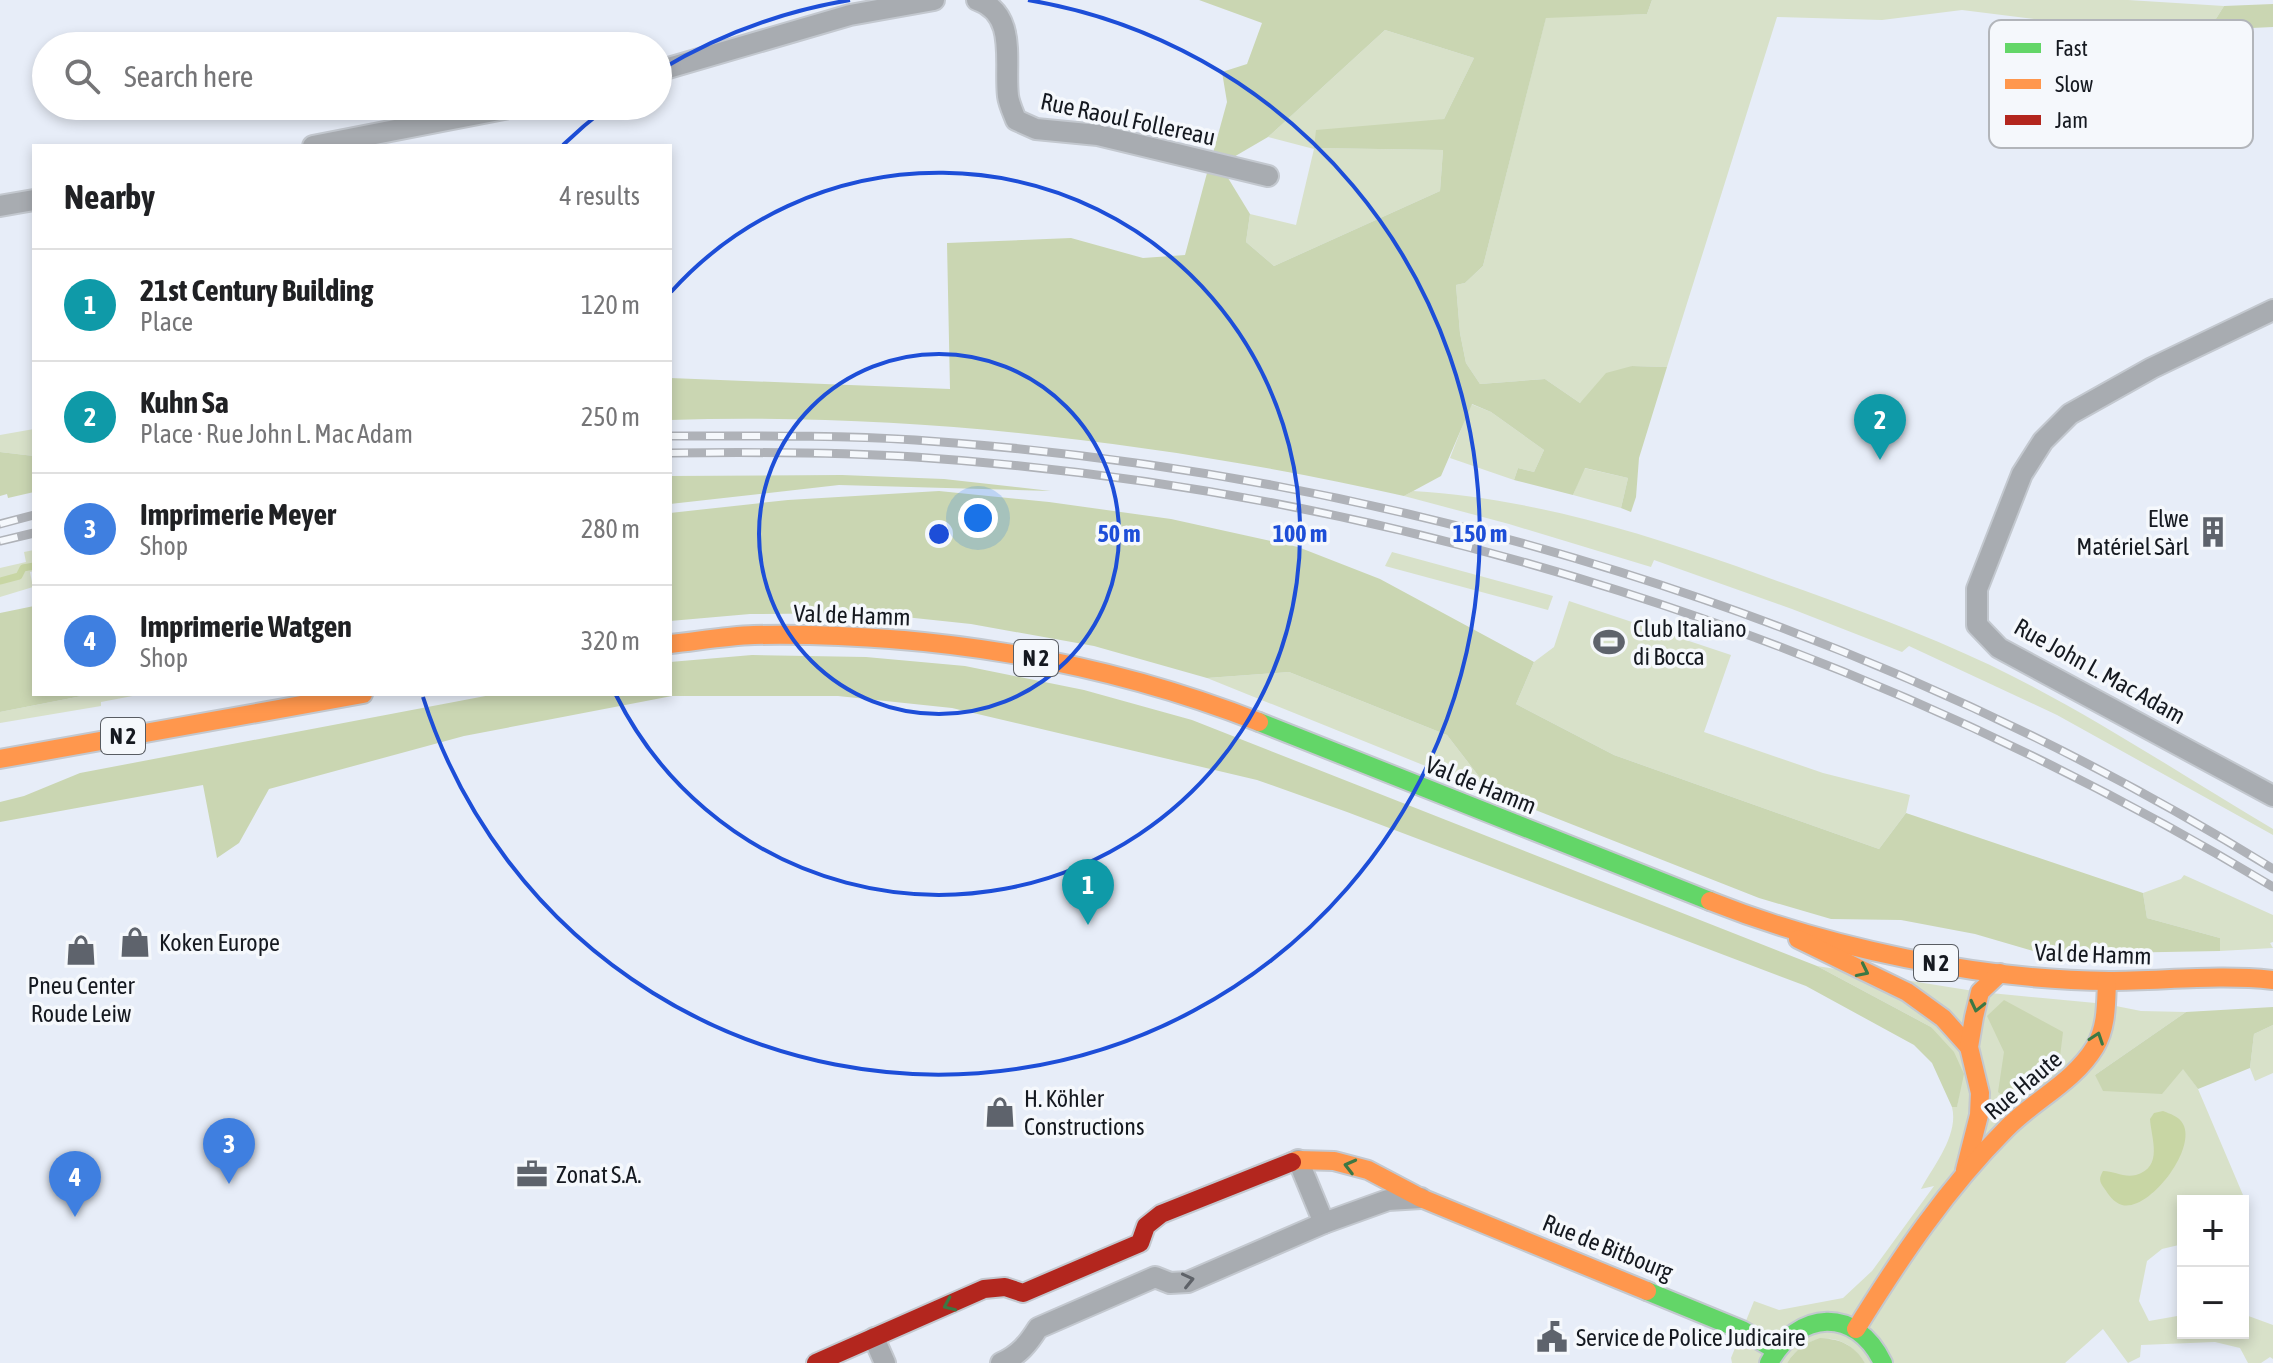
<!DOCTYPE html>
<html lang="en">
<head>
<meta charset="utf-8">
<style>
  :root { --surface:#fff; --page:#f6f6f6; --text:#202124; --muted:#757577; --line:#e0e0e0; --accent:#5e636c }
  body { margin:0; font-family:"Asap Condensed",sans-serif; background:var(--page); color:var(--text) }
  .controls { position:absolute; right:24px; bottom:24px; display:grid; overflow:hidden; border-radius:0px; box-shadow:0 4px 12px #0003 }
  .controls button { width:72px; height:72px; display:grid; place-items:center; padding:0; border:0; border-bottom:2px solid var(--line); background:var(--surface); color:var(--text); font:40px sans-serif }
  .you { position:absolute; left:978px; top:518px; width:28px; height:28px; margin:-20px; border:6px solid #fff; border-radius:50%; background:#1a73e8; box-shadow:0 0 0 12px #1a73e833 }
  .badge { display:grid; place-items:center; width:52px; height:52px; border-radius:50%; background:var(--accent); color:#fff; font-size:26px; font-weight:700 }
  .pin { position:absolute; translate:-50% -66px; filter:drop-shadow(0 2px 4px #0008) }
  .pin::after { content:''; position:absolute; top:42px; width:28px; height:24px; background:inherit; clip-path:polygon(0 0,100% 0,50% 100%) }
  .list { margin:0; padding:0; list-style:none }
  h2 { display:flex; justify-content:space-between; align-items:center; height:104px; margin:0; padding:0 32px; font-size:34px }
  h2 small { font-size:26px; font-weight:400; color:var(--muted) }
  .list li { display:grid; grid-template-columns:52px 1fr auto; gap:24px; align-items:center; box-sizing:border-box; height:112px; padding:0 32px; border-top:2px solid var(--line) }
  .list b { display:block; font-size:30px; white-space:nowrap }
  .list p { margin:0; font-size:26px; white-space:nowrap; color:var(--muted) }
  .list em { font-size:26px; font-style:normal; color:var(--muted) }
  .icon { flex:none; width:44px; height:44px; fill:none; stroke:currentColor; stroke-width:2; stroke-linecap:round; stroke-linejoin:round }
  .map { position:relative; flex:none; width:2273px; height:1363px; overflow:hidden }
  .search { position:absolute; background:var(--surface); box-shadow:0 4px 12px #0003; left:32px; top:32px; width:640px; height:88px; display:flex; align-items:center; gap:20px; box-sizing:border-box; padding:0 28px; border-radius:44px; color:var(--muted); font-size:30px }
  .panel { position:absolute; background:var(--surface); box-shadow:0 4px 12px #0003; left:32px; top:144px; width:640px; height:552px; border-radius:0px }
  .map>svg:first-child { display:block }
  .green { fill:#d8e1c9 }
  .forest { fill:#cad6b2 }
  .water { fill:#c8d6a4 }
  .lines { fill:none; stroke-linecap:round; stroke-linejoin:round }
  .stream { stroke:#c8d6a4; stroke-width:7 }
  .street-casing { stroke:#c3c8cf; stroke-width:24 }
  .fast-casing { stroke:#c3c8cf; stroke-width:22 }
  .slow-casing { stroke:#c3c8cf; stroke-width:22 }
  .jam-casing { stroke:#c3c8cf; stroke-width:22 }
  .street { stroke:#a8acb1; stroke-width:20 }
  .fast { stroke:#63d668; stroke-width:18 }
  .slow { stroke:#ff974d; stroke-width:18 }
  .jam { stroke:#b3261e; stroke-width:18 }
  .rail-casing { stroke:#afb2b8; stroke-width:9 }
  .rail { stroke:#f5f8fc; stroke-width:6; stroke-dasharray:18; stroke-linecap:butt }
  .oneway { stroke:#3c7844 }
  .oneway2 { stroke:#5e6268 }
  .ring { fill:none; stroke:#1d4ed8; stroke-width:4 }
  .labels { text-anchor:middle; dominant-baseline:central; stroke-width:7; stroke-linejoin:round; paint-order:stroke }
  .shield { fill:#f5f8fc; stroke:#585c62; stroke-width:2 }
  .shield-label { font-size:22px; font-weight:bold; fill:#151920 }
  .street-label { font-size:24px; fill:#151920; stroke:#f5f8fc }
  .poi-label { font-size:24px; fill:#151920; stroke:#f5f8fc; text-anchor:start }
  .key { fill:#f5f8fc; stroke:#b2b5ba; stroke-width:2 }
  .key-label { font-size:22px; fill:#151920 }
  .centre { fill:#1d4ed8; stroke:#f5f8fc; stroke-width:4 }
  .ring-label { font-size:24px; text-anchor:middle; font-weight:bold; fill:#1d4ed8; stroke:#f5f8fc; stroke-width:7; stroke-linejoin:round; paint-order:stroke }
</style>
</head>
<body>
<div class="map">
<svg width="2273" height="1363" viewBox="0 0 2273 1363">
  <rect width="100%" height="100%" fill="#e7edf8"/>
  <g class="green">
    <polygon points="1652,0 2128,0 2224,6 2209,30 2152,34 1962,10 1882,20 1777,17 1667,367 1632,366 1580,403 1545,379 1480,384 1466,363 1460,333 1456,285 1465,283 1483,266 1546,17 1647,14"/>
    <polygon points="1385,30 1474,58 1444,119 1315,148 1443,150 1440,191 1274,266 1246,242 1250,214 1296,225 1314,149 1268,137"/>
    <polygon points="1471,404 1491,412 1544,450 1534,472 1518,468 1514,480 1450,458"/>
    <polygon points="34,429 34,456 0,452 0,435"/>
    <polygon points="1584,468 1628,478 1621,508 1573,495"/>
    <path d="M1413,491C1526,498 1630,529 1736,566C1821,597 1908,626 1990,665C2088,712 2180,774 2273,829V835L2057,715L1909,646L1902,652L1792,609L1654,560L1651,567L1509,524L1404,496Z"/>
    <polygon points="34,550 34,571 30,572 33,587 0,597 0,568 26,562 24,552"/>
    <polygon points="1392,552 1553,596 1548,610 1385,566"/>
    <polygon points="1569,601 1731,655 1704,732 1823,773 1910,795 1906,813 1879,849 1614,755 1516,704 1534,662 1554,647"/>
    <polygon points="1289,672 1447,735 1484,783 1510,800 1207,678"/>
    <polygon points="92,694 143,694 101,702 101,706 0,723 0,712"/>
    <polygon points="2184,875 2273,915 2273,942 2270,943 2273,948 2220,951 2220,938 2147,918 2143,893 2181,879"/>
    <path d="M1817,966L1980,992L2106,1004L2141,1011L2186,1012L2095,1075L2183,1068L2198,1089L2243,1195L2240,1201H2183V1244L2162,1249L2147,1261L2139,1301L2149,1321L2183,1315V1333H2243V1314L2273,1325V1359L2270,1357L2261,1363H2248L2240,1348L2215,1342L2141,1345L2140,1357L2128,1363L2103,1329L2065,1363H1865C1844,1330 1808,1331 1787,1363H1732L1731,1358L1754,1301L1779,1310L1843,1298L1872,1271L1934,1186L1921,1189C1934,1165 1959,1135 1952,1107L1957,1106L1963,1074L1931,1027Z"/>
    <polygon points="2273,1025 2273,1073 2255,1081 2250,1068 2254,1034"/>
  </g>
  <g class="forest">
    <path d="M1199,0H1652L1647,14L1546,18L1483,266L1465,283L1456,285L1460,333L1466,363L1480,384L1545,379L1580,403L1606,373L1632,366L1667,367L1639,458L1636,497L1631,512L1621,508L1628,478L1585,468L1573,495L1514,480L1518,468L1534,472L1544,450L1491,412L1472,404L1441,476L1404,496C1169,443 911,412 670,420V378L950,389L947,243L1071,238L1143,258L1185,255L1207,173L1228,178L1250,214L1246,242L1274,266L1440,191L1443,150L1314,148L1316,130L1444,119L1474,58L1385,30L1268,137L1232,158L1213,153L1227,102L1222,72L1247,64L1262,23Z"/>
    <polygon points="2273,4 2273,27 2209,30 2224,6"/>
    <polygon points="0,452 34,456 34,492 8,498 7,494 0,496"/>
    <polygon points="842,475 944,479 1051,491 839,485 670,504 670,476"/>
    <polygon points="939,491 1049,502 1171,519 1298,547 1380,579 1534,662 1516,704 1614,755 1879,849 1906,813 2143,893 2147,918 2220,938 2220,951 2055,954 2037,952 1975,934 1901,920 1831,919 1759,898 1510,800 1484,783 1447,735 1289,672 1207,678 1094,646 971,624 867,613 750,614 670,621 670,513 788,500"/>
    <polygon points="34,606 34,694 92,694 0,712 0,613"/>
    <polygon points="752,655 866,657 965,666 1084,690 1192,720 1817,966 1931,1027 1954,1052 1964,1074 1957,1107 1952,1107 1932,1063 1914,1045 1806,986 1347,812 1257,780 952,708 838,696 672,696 464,736 269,789 239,843 217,858 203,785 0,822 0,802 24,796 80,773 496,694 670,694 670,662"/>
    <polygon points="2004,1000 2063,1032 2059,1065 2012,1103 1998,1092 2004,1052 1987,1016"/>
    <polygon points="2273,1007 2273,1025 2254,1034 2250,1068 2198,1089 2183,1069 2162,1094 2103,1091 2095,1075 2186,1012"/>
    <path d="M1820,1338C1841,1339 1854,1345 1865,1363H1787C1796,1349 1805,1343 1820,1338Z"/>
  </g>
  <path class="water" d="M2163,1111C2170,1114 2179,1116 2183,1124C2197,1149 2149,1212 2122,1205C2113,1202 2109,1195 2104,1188C2099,1181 2099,1178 2103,1171C2114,1171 2124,1178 2136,1175C2164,1167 2151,1138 2150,1119L2154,1113Z"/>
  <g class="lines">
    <polyline class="stream" points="0,581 19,576 23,568 34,566"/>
    <defs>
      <g id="street">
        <path d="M977,0C1018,14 1004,63 1008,96C1009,104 1013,112 1016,120L1036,129L1098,135L1268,176"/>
        <polyline points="658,71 850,15 934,0"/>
        <polyline points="313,146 519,106"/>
        <polyline points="0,206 34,200"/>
        <polyline points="2273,310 2152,368 2070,414 2043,441 2022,474 1977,589 1977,625 1999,648 2273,796"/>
        <polyline points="1298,1160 1324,1223"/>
        <polyline points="874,1338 885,1363"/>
        <path d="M1001,1363C1019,1355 1028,1344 1038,1328L1155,1277L1170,1283L1188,1282L1324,1223L1388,1200L1421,1198"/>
      </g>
      <g id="fast">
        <polyline points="1259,722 1710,901"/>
        <polyline points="1647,1291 1742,1330 1774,1349"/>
        <path d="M1769,1363C1798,1310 1856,1306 1883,1363"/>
      </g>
      <g id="slow">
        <path d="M670,644C698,641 726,636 754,635C926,632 1099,659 1259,722"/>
        <polyline points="0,759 363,694"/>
        <path d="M1710,901C1828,948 1981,980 2109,981C2163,981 2218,974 2273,980"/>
        <polyline points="1798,939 1907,992 1943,1018 1969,1047"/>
        <polyline points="1292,1162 1298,1160 1334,1161 1368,1170 1421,1198 1647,1291"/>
        <polyline points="1965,1170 1979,1115 1980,1093 1969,1047 1974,1017 1980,992 2000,973"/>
        <path d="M1856,1329C1900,1258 1947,1188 2006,1129C2034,1100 2074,1082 2095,1047C2107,1027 2106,1003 2107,981"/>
      </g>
      <polyline id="jam" points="816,1363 984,1289 1005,1287 1023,1293 1140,1243 1146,1226 1161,1214 1292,1162"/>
    </defs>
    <use href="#street" class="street-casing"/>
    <use href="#fast" class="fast-casing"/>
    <use href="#slow" class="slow-casing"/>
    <use href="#jam" class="jam-casing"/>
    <use href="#street" class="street"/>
    <use href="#fast" class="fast"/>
    <use href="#slow" class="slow"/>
    <use href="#jam" class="jam"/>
    <defs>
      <g id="rail">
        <path d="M670,436C752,436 834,435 915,440C1392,472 1866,617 2273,869"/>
        <path d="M670,453C752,452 834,452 915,457C1395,489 1862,639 2273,887"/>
        <polyline points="0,524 34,515"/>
        <polyline points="0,541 34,533"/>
      </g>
    </defs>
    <use href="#rail" class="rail-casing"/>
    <use href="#rail" class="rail"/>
  </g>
  <defs><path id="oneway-chevron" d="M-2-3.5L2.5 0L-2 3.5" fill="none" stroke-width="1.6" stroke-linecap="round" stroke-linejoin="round" transform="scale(2)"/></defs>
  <g class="oneway">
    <use href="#oneway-chevron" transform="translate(1863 971) rotate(26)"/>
    <use href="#oneway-chevron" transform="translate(1977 1006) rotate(103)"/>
    <use href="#oneway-chevron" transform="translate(2097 1038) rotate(-71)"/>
    <use href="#oneway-chevron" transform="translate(1350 1166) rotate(-166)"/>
    <use href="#oneway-chevron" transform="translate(949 1305) rotate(156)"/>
  </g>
  <use class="oneway2" href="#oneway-chevron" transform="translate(1188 1280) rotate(-13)"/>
  <g class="ring">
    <circle cx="939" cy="534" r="180"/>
    <path d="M671 292A361 361 0 1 1 616 695"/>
    <path d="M563 145A541 541 0 0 1 606 108M660 70A541 541 0 0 1 850 0M1028 0A541 541 0 1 1 423 697"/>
  </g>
  <defs>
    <symbol id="building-bare" viewBox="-9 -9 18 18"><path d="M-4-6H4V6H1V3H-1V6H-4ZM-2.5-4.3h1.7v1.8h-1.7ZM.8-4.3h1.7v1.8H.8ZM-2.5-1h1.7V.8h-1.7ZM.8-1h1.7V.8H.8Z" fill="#5e636c" stroke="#f5f8fc" stroke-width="2.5" paint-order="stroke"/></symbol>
    <symbol id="stadium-bare" viewBox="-9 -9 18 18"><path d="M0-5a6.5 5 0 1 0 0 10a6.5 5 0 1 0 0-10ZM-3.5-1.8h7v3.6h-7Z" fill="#5e636c" stroke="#f5f8fc" stroke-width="2.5" paint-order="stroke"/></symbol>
    <symbol id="shop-bare" viewBox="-9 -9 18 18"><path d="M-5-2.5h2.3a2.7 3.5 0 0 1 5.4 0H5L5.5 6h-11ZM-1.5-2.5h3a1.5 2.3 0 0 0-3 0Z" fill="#5e636c" stroke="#f5f8fc" stroke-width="2.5" paint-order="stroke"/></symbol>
    <symbol id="office-bare" viewBox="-9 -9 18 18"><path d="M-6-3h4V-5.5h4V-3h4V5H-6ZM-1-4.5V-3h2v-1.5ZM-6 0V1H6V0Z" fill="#5e636c" stroke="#f5f8fc" stroke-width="2.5" paint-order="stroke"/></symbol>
    <symbol id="civic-bare" viewBox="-9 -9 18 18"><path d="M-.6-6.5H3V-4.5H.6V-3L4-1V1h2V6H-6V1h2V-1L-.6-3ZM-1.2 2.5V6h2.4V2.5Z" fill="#5e636c" stroke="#f5f8fc" stroke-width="2.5" paint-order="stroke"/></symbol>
  </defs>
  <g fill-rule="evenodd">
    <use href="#building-bare" x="2191" y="510" width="44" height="44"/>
    <use href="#stadium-bare" x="1587" y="620" width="44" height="44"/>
    <use href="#shop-bare" x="113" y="920" width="44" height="44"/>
    <use href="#shop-bare" x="59" y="928" width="44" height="44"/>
    <use href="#shop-bare" x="978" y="1090" width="44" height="44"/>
    <use href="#office-bare" x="510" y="1152" width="44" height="44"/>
    <use href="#civic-bare" x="1530" y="1315" width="44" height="44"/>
  </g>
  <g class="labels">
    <g class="shield">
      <rect x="1014" y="640" width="44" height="36" rx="6"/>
      <rect x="101" y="718" width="44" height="36" rx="6"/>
      <rect x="1914" y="945" width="44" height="36" rx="6"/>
    </g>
    <g class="shield-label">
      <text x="1036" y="658">N 2</text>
      <text x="123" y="736">N 2</text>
      <text x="1936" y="963">N 2</text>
    </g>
    <g class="street-label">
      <text transform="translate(1128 119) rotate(12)">Rue Raoul Follereau</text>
      <text transform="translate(852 615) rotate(2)">Val de Hamm</text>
      <text transform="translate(2100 671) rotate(29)">Rue John L. Mac Adam</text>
      <text transform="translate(1481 785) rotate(22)">Val de Hamm</text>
      <text transform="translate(2093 954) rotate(2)">Val de Hamm</text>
      <text transform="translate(2023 1085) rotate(-40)">Rue Haute</text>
      <text transform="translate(1608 1247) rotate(22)">Rue de Bitbourg</text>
    </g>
    <g class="poi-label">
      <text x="2189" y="518" text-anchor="end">Elwe<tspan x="2189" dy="28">Matériel Sàrl</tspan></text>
      <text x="1633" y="628">Club Italiano<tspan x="1633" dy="28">di Bocca</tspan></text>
      <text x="159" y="942">Koken Europe</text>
      <text x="81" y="985" text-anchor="middle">Pneu Center<tspan x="81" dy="28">Roude Leiw</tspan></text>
      <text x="1024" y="1098">H. Köhler<tspan x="1024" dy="28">Constructions</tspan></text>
      <text x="556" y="1174">Zonat S.A.</text>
      <text x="1576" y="1337">Service de Police Judicaire</text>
    </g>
  </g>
  <rect x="1989" y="20" width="264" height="128" rx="12" class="key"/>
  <rect x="2005" y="43" width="36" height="10" fill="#63d668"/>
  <rect x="2005" y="79" width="36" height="10" fill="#ff974d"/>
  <rect x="2005" y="115" width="36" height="10" fill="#b3261e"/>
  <g class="key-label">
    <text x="2055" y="56">Fast</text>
    <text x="2055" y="92">Slow</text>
    <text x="2055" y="128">Jam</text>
  </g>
  <circle cx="939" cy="534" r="12" class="centre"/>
  <g class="ring-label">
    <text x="1119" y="542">50 m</text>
    <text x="1300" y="542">100 m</text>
    <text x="1480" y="542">150 m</text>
  </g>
</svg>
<div class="controls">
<button>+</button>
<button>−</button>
</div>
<div class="you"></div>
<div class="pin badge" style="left:1088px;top:925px;background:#0f9aa8">1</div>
<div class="pin badge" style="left:1880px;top:460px;background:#0f9aa8">2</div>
<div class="pin badge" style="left:229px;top:1184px;background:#3f7fe0">3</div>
<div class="pin badge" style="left:75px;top:1217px;background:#3f7fe0">4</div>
<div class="search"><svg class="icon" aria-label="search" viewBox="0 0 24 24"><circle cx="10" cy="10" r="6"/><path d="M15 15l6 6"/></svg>Search here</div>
<section class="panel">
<h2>Nearby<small>4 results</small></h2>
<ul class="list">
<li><span class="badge" style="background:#0f9aa8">1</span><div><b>21st Century Building</b><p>Place</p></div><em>120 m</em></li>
<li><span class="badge" style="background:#0f9aa8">2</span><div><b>Kuhn Sa</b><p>Place · Rue John L. Mac Adam</p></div><em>250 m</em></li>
<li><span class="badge" style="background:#3f7fe0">3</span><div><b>Imprimerie Meyer</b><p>Shop</p></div><em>280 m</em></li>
<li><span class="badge" style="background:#3f7fe0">4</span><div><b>Imprimerie Watgen</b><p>Shop</p></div><em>320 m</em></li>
</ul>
</section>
</div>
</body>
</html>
